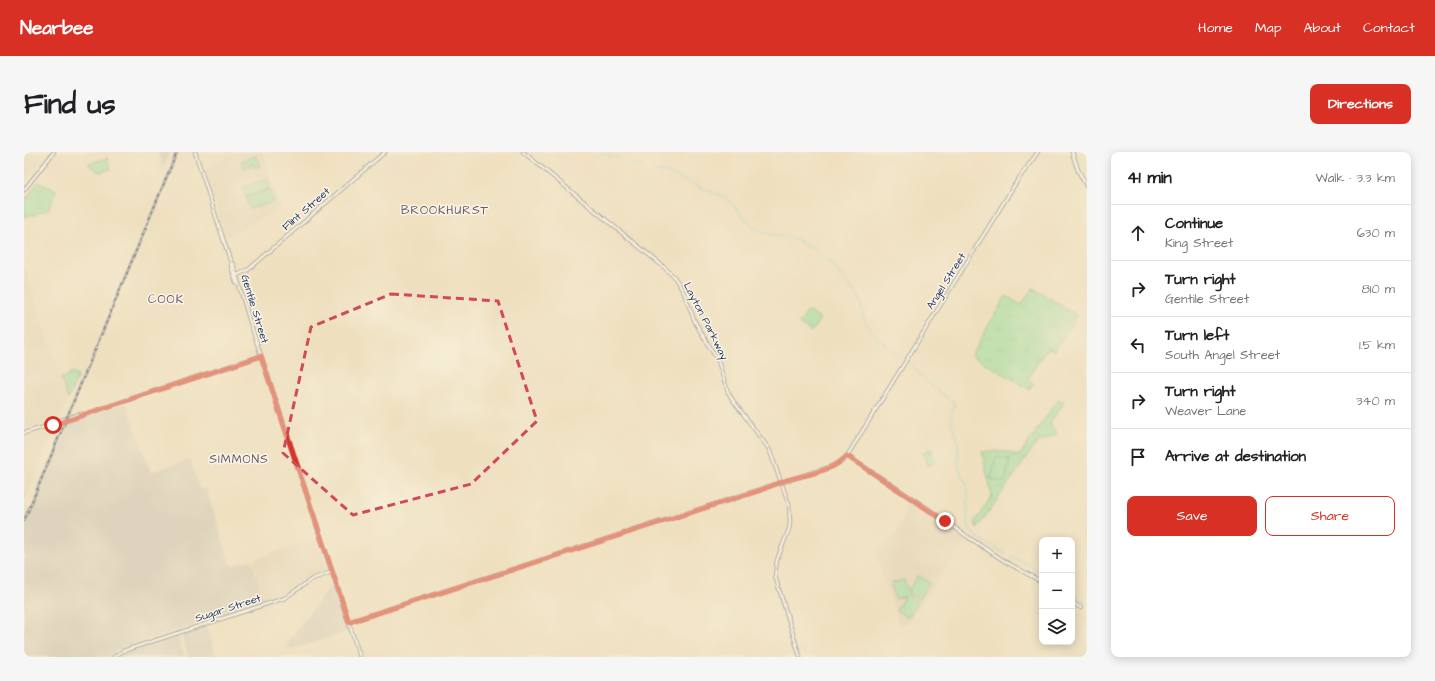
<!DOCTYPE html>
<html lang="en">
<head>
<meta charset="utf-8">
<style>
  :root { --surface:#fff; --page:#f6f6f6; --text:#202124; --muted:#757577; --line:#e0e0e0; --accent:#d93025 }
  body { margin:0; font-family:"Architects Daughter",sans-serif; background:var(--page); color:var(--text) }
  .controls { position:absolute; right:12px; bottom:12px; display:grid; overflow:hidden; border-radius:8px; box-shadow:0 2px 10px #0003 }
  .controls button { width:36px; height:36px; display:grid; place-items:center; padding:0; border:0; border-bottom:1px solid var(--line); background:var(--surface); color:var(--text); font:20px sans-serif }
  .stop { position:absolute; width:12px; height:12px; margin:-9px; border:3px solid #d93025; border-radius:50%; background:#fff }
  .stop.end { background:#d93025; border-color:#fff; box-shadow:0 1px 4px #0008 }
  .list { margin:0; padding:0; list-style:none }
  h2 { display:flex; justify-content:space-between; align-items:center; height:52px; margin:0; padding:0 16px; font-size:17px }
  h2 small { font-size:13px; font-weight:400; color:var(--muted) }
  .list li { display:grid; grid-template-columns:26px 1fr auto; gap:12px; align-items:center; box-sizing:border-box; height:56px; padding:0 16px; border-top:1px solid var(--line) }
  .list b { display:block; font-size:15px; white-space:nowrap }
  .list p { margin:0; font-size:13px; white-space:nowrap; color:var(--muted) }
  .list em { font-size:13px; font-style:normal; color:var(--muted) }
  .actions { display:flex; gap:8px; padding:12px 16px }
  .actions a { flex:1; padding:9px 0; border:1px solid var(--accent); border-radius:8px; text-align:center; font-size:14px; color:var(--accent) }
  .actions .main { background:var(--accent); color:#fff }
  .icon { flex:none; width:22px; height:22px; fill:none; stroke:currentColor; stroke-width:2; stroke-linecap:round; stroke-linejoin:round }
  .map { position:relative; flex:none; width:1063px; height:505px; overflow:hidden; border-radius:8px }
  header { display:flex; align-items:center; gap:24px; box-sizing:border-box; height:56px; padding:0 20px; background:var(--accent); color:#fff }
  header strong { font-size:19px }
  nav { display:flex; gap:22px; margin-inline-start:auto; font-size:14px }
  .intro { display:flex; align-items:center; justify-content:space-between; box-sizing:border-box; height:96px; padding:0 24px }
  h1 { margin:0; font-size:28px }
  .button { padding:10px 18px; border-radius:8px; background:var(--accent); color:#fff; font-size:14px; font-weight:700 }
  main { display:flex; gap:24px; padding:0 24px }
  aside { flex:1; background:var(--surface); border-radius:8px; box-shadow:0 2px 10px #0003 }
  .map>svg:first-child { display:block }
  .built { fill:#e2d2b6 }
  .industrial { fill:#cac3b8 }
  .grass { fill:url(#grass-tufts); stroke:#55887e }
  .garden { fill:#8fe09f; stroke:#55887e }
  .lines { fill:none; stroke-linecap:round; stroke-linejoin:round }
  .stream { stroke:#5cc5d7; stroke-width:1 }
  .secondary-casing { stroke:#656d80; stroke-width:4.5 }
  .primary-casing { stroke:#656d80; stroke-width:5 }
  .secondary { stroke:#fff; stroke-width:2.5 }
  .primary { stroke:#fff; stroke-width:3 }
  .rail-casing { stroke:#1b2f5e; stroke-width:2.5 }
  .rail { stroke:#fcf5e5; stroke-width:1; stroke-dasharray:3; stroke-linecap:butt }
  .route { stroke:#d93025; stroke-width:5 }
  .marked { fill:none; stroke:#d1495b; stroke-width:3; stroke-dasharray:8 5; stroke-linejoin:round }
  .labels { text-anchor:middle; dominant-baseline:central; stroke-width:3; stroke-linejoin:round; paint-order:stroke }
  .street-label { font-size:11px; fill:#1b2f5e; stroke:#fcf5e5 }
  .neighbourhood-label { font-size:12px; letter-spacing:1px; fill:#675a6d; stroke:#fcf5e5 }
</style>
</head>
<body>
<header>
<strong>Nearbee</strong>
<nav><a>Home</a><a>Map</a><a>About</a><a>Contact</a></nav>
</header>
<div class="intro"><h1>Find us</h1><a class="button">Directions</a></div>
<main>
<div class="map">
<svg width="1063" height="505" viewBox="0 0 1063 505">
  <defs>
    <pattern id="grass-tufts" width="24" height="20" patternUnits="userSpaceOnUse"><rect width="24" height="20" fill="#8fe09f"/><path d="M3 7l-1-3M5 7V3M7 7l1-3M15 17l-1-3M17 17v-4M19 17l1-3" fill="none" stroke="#7bc08b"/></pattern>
  </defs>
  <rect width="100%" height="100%" fill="#fcf5e5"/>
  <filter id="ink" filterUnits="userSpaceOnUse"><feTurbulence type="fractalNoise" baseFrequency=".025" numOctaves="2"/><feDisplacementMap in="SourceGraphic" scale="8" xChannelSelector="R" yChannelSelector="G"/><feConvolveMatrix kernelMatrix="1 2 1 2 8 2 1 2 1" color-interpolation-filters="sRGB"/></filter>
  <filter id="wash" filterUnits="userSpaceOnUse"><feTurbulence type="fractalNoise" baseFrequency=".012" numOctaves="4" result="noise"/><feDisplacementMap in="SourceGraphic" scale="16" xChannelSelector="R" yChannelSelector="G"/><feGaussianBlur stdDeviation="0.9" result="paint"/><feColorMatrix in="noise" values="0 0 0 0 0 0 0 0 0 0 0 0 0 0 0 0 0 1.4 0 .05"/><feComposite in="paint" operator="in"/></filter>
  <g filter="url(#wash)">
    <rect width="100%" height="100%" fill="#eee0bf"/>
    <g class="built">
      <polygon points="212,0 239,0 258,55 202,85 181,18"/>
      <polygon points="0,1 16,11 0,29"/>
      <polygon points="0,113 44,247 36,267 0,278"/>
      <polygon points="31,276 0,352 0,286"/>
      <polygon points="883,346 942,388 882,472 875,474 851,401 864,393 875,378 880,365 880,351"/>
      <polygon points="294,386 303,418 284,426 263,442 241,450 227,408"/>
      <polygon points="1057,460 1063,464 1063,505 1036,505 1043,490 1048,490 1048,479"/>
    </g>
    <g class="industrial">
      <polygon points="134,0 146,0 139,17"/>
      <polygon points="100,251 103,253 127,320 166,308 176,338 182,336 207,414 227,408 241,450 100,495 92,499 86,505 0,505 0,380 12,349 46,269"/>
      <polygon points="308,432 323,480 264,498 263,490"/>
      <polygon points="183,474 193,505 165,505 158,485 159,482"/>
      <polygon points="152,484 154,486 160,505 93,505 101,500"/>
    </g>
    <g class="grass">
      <polygon points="83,6 87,17 75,20 64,12"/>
      <polygon points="14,30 32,38 25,57 16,60 10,64 9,62 0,65 0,50"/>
      <polygon points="1009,136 1053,164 1031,198 1023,196 1003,228 1010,232 1005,237 947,203 982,144 997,153"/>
      <polygon points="784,159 796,167 787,180 775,172"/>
      <polygon points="47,220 54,224 44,247 37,226 45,224"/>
      <path d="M1034,248L1040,251L1026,271L1033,282L1017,290L1015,288L953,376L951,370L968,344L958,300C971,298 983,299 995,304Z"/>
      <polygon points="907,297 911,310 905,314 898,302"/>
    </g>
    <g class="garden">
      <polygon points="232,4 236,14 231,16 229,12 220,16 217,9"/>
      <polygon points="243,27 246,37 222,45 219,35"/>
      <polygon points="246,38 250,49 226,57 222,46"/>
      <polygon points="972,305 986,308 981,330 967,327"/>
      <polygon points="894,423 905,431 895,447 884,440 884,443 894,450 884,466 872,458 881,444 871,447 867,433 868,431 880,428 884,439"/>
    </g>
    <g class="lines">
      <g class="stream">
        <polyline points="576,0 595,7"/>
        <path d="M604,11C611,14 613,12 620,13"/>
        <polyline points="630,19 647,22 663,30 694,42 704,48 730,75 742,81 771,87 784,95 794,99 804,109 830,139 836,147 840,166 844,175 857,189 877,204"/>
        <path d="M885,211L903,230L930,251L932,253C921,264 932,278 934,291C935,299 933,308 935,316C937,322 941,327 943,333C947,345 940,368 947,379C953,387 971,396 981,401"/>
        <path d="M987,404C997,410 1008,414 1018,421"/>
        <polyline points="1048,441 1063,451"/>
      </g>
    </g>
  </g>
  <g filter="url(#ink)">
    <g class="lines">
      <defs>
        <g id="secondary">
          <polyline points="171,0 207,111 207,114 212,130 214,132"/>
          <polyline points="499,0 641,116 651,126 660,141 671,170 694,209 704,240 708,247 745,297 765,352 766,370 765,377 753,408 751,424 776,505"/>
          <polyline points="0,38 30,0"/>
          <polyline points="207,111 209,112 225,167 336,505"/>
          <polyline points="213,123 224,118 361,0"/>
          <polyline points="20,274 21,273 56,262 58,262"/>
          <polyline points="0,281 41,269 118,243 237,204"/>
          <polyline points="823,304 909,360 944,385 982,410 1018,430"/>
          <polyline points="1048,450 1057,456"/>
          <path d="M325,470L787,321C800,317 813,314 823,304L993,29L1014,0"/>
          <polyline points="90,505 99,499 108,496 261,446 288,427 308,420"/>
        </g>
        <polyline id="primary" points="1048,0 1054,18 1063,35"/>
      </defs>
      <use href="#secondary" class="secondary-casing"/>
      <use href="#primary" class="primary-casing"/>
      <use href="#secondary" class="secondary"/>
      <use href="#primary" class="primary"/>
      <defs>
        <polyline id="rail" points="0,369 153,0"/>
      </defs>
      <use href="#rail" class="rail-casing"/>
      <use href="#rail" class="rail"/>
    </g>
  </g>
  <g class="lines" filter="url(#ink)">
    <path class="route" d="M29,273L237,204L325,470L737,338C746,334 754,331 763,328C783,322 808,320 823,304L921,369"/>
  </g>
  <path d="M0 0H1063V505H0ZM367,142L474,149L513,269L447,332L329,363L259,301L287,175Z" fill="#eee0bf" fill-opacity=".55" fill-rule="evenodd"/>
  <path class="marked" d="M367,142L474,149L513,269L447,332L329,363L259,301L287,175Z"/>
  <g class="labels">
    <g class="street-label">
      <text transform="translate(282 57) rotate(-41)">Flint Street</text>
      <text transform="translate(922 129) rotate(-58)">Angel Street</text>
      <text transform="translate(231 157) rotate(73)">Gentile Street</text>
      <text transform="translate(682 169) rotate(63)">Layton Parkway</text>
      <text transform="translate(204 456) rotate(-18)">Sugar Street</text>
    </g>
    <g class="neighbourhood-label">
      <text x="421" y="58">BROOKHURST</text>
      <text x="142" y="147">COOK</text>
      <text x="215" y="307">SIMMONS</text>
    </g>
  </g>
</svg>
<div class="controls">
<button>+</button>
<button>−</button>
<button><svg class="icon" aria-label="layers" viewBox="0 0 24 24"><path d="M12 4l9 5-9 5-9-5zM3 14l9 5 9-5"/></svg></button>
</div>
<div class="stop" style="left:29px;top:273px"></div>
<div class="stop end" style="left:921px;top:369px"></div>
</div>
<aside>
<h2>41 min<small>Walk · 3.3 km</small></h2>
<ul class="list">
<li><svg class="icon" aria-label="ahead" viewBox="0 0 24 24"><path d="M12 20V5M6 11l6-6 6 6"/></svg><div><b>Continue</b><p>King Street</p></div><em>630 m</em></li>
<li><svg class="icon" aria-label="right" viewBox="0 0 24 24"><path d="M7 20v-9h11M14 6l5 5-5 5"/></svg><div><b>Turn right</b><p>Gentile Street</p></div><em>810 m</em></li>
<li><svg class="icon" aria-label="left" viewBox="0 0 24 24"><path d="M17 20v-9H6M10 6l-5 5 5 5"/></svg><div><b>Turn left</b><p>South Angel Street</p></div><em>1.5 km</em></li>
<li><svg class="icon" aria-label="right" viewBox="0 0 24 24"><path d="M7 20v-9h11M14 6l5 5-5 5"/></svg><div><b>Turn right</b><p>Weaver Lane</p></div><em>340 m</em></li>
<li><svg class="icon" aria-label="arrive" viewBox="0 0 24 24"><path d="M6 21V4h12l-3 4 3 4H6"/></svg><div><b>Arrive at destination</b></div></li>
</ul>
<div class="actions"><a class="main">Save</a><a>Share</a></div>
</aside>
</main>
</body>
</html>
